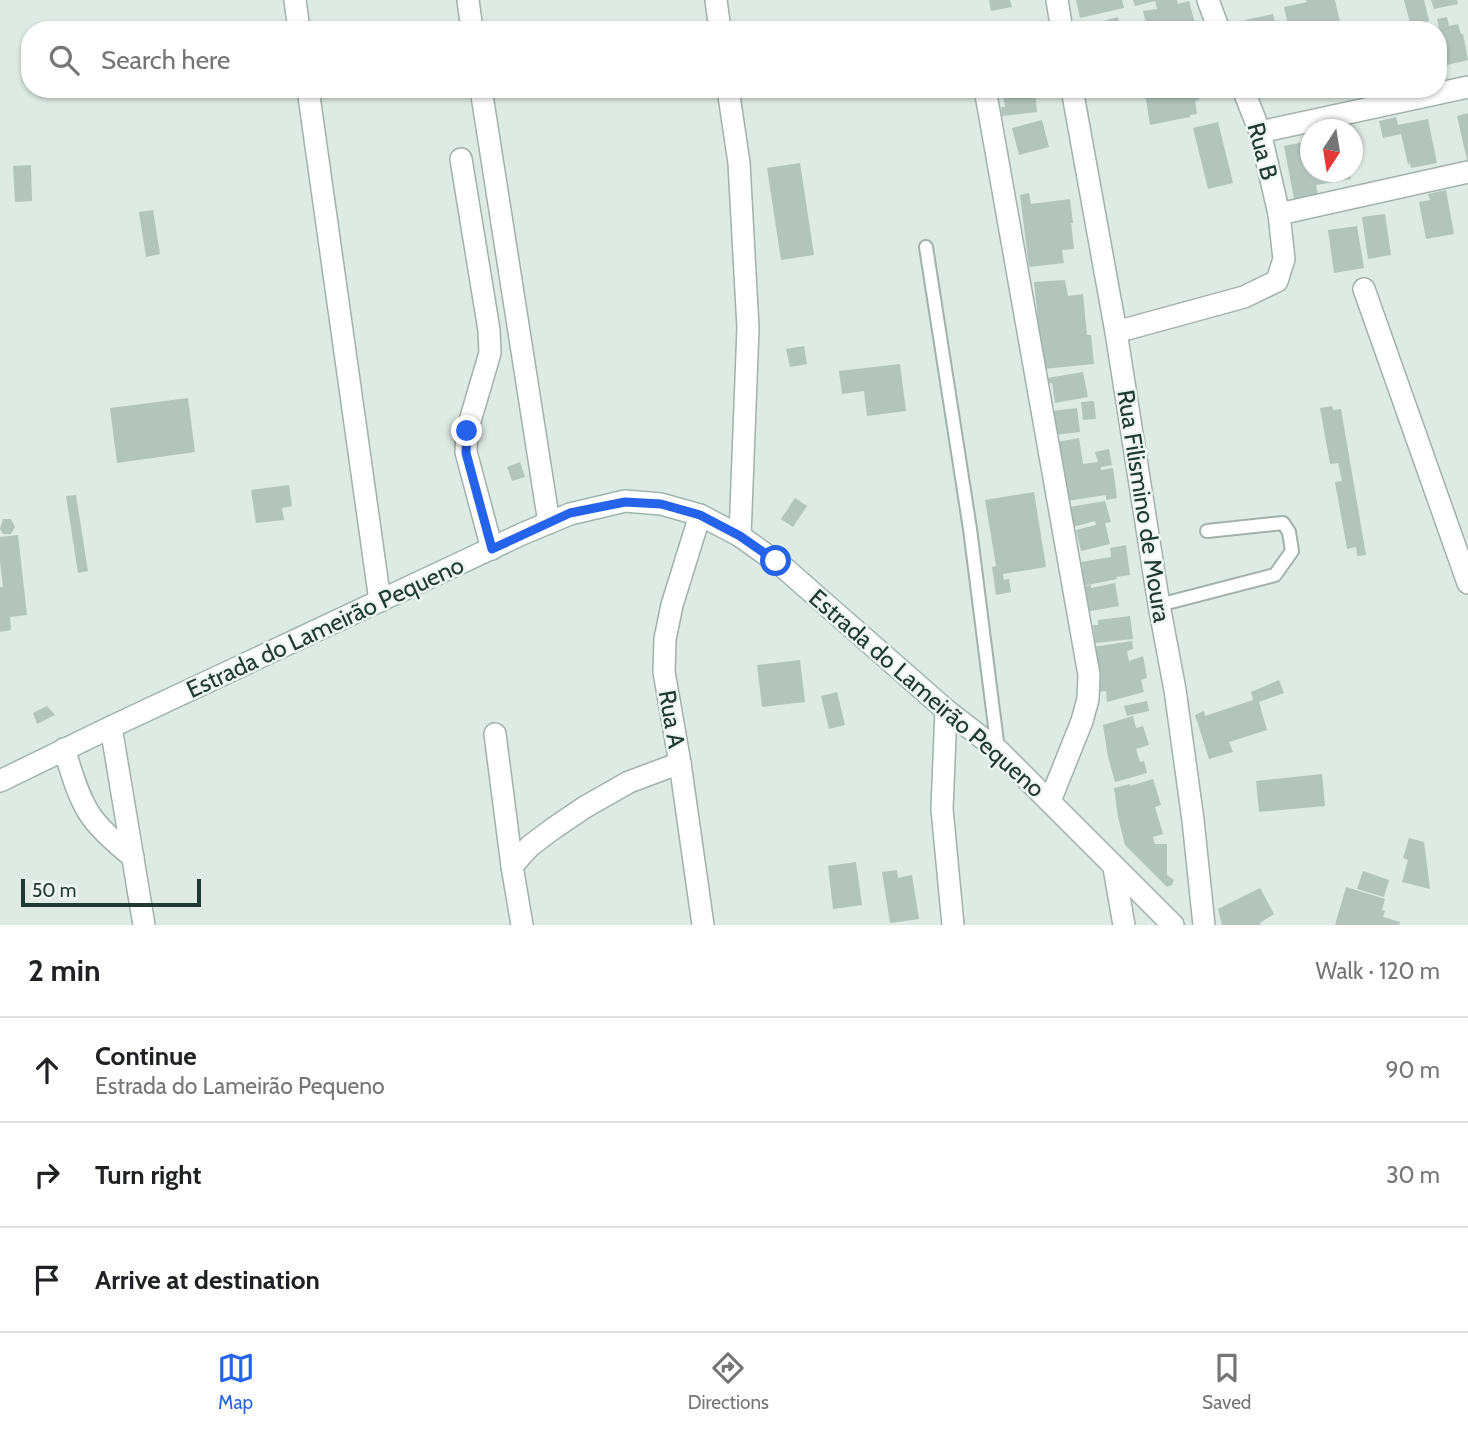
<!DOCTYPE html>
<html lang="en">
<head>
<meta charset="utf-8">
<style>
  :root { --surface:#fff; --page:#f2f2f2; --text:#202124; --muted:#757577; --line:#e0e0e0; --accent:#2563eb }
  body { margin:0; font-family:Cabin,sans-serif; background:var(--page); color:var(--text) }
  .compass { position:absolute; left:1300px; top:119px; width:63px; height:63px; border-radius:50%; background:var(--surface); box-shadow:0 2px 5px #0004; rotate:192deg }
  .scale { position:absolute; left:21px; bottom:18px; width:180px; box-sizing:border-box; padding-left:7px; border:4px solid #203932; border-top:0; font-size:19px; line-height:24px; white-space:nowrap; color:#203932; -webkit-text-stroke:5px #eef6f2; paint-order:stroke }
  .stop { position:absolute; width:21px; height:21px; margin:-16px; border:5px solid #2563eb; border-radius:50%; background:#fff }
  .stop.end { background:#2563eb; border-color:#fff; box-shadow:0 2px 7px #0008 }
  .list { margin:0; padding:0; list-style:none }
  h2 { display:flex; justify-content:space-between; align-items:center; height:91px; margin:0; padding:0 28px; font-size:30px }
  h2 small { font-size:23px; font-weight:400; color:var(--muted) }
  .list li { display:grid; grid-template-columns:46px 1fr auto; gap:21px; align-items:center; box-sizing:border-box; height:105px; padding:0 28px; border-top:2px solid var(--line) }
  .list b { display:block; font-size:26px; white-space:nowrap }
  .list p { margin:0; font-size:23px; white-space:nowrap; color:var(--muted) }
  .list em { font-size:23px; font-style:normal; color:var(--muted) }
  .icon { flex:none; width:38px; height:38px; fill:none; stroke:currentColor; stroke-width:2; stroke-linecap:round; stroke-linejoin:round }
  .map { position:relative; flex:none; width:1468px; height:925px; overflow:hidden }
  .search { position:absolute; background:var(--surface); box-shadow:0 2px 5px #0004; left:21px; right:21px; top:21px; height:77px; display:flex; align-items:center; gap:18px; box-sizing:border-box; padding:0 24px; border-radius:28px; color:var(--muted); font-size:26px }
  .sheet { height:406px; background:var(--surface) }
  nav { display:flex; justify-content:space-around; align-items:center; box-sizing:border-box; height:98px; border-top:2px solid var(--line); background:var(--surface); font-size:19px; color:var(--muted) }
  nav a { display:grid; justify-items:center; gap:4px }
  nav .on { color:var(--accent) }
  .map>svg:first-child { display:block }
  .building { fill:#b3c4bd }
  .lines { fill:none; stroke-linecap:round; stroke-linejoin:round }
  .lane-casing { stroke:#a1b1ab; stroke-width:16 }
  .street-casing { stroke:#a1b1ab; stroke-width:24 }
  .secondary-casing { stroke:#9db5ac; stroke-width:24 }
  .lane { stroke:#fff; stroke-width:12 }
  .street { stroke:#fff; stroke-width:21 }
  .secondary { stroke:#fff; stroke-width:21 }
  .route { stroke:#2563eb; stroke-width:9 }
  .labels { text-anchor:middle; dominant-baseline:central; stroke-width:5; stroke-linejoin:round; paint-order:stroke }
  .street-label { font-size:24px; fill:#203932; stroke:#eef6f2 }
</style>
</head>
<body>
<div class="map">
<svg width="1468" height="925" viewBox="0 0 1468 925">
  <rect width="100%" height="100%" fill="#deeae4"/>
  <g class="building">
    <polygon points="989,0 1010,0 1012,7 991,11"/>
    <polygon points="1076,0 1122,0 1124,8 1080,18"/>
    <polygon points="1133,0 1177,0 1178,4 1189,1 1196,27 1185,30 1148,30 1143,11 1157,9 1155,1 1135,6"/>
    <polygon points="1306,0 1335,0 1342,30 1289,30 1284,7 1307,2"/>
    <polygon points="1404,0 1424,0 1429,21 1411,26"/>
    <polygon points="1431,0 1457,0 1458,4 1434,9"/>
    <polygon points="1273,14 1277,30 1248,30 1245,20"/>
    <polygon points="1118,17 1121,30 1105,30 1103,21"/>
    <polygon points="1447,17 1449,26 1458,24 1461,34 1463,34 1468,60 1447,65 1437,19"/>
    <polygon points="998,89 1035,89 1037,112 1002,116 1001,107 1005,107 1003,94 999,95"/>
    <polygon points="1167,89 1190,89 1190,91 1197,89 1199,100 1195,101 1197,114 1190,115 1190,117 1150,125 1145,93"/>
    <polygon points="1468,113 1468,160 1467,160 1457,116"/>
    <polygon points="1396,117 1398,125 1428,119 1437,163 1411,168 1410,163 1408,164 1401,134 1383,138 1379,121"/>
    <polygon points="1042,120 1049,147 1019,155 1012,128"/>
    <polygon points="1218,122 1233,183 1208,189 1193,128"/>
    <polygon points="1310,136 1310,172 1349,172 1351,179 1316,185 1320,204 1296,209 1284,146 1308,141 1307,137"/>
    <polygon points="800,163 814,255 781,260 767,168"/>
    <polygon points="31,165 32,201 15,202 13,166"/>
    <polygon points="1446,190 1454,234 1426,239 1419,202 1430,200 1428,194"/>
    <polygon points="1029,193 1031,204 1070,199 1073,223 1071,223 1074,249 1062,250 1064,263 1029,267 1020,195"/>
    <polygon points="153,210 160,254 146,257 139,212"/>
    <polygon points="1385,214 1391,255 1368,259 1362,217"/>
    <polygon points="1357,226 1364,268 1334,273 1328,230"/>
    <polygon points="1065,280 1068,296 1083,294 1087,335 1091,335 1094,364 1043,369 1034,282"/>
    <polygon points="804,346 807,364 790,367 786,349"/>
    <polygon points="900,364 906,411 867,416 864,391 842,394 839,371"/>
    <polygon points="1083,372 1088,397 1055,403 1052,383 1048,384 1047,378"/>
    <polygon points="188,398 195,452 117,463 110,408"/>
    <polygon points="1094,401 1096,419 1083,420 1081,402"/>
    <polygon points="1332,406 1333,410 1341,409 1366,555 1357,556 1356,547 1347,549 1335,482 1342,481 1338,463 1330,464 1320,408"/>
    <polygon points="1077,408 1080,432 1055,435 1052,411"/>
    <polygon points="1079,438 1083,464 1098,462 1095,452 1109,449 1112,465 1101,467 1101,470 1113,468 1117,498 1106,500 1106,495 1066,501 1057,442"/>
    <polygon points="520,462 525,477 512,481 507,467"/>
    <polygon points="289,485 292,506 282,508 284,520 256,523 251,490"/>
    <polygon points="1034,492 1046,567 1003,574 1004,580 1009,579 1011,592 996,595 992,567 996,566 985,500"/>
    <polygon points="76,495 88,571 78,573 66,496"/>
    <polygon points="795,498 807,506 793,527 781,519"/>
    <polygon points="1105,501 1111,522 1105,523 1110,544 1081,551 1076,530 1096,525 1095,521 1073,527 1069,507"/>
    <polygon points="3,519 11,519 15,527 11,534 3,534 0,529"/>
    <polygon points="18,535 27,615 10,617 11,630 0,632 0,587 3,587 0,561 0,537"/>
    <polygon points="1126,545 1130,575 1116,577 1117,579 1083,586 1080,570 1083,569 1081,562 1111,557 1110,548"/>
    <polygon points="1115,583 1119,606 1085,612 1081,587 1091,585 1091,588"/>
    <polygon points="1130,616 1133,639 1095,643 1093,625 1098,625 1098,620"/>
    <polygon points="1132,641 1133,649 1127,651 1129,661 1143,656 1147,678 1141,680 1144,692 1107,702 1106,691 1099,692 1093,647"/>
    <polygon points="800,660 805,702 762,707 757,665"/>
    <polygon points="1279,680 1284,693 1259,702 1267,730 1229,742 1233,752 1209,759 1195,715 1204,711 1205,716 1253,700 1251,692"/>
    <polygon points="837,692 845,725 829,729 821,696"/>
    <polygon points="1147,701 1149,711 1127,716 1124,706"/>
    <polygon points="47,706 55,715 37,724 33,713"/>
    <polygon points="1133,716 1136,728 1143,726 1149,745 1136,749 1140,762 1144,761 1147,773 1115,782 1108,757 1103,725"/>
    <polygon points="1322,774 1325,806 1259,812 1256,781"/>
    <polygon points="1153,779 1161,805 1155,807 1163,834 1153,837 1155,844 1167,844 1167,875 1174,880 1172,885 1167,887 1125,845 1118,817 1114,788 1130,784 1130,786"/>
    <polygon points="1409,838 1424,842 1430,889 1402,882 1408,860 1403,858"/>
    <polygon points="856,862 862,905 833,909 828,866"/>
    <polygon points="897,870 898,878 912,875 919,919 890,923 882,872"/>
    <polygon points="1363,871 1389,880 1384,897 1357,889"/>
    <polygon points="1346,887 1385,899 1382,910 1385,911 1383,917 1400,922 1399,925 1335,925"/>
    <polygon points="1260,888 1274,914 1260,923 1261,925 1222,925 1218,909"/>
  </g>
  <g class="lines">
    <defs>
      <g id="lane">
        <polyline points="926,247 970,529 998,750"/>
        <polyline points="1159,605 1275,575 1292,551 1289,532 1283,523 1207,531"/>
      </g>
      <g id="street">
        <polyline points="295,0 299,30"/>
        <polyline points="468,0 472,30"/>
        <polyline points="716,0 720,30"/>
        <polyline points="1057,0 1062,30"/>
        <polyline points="1208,0 1219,30"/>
        <polyline points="308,89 380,601"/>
        <polyline points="481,89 549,523"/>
        <polyline points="728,89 739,163 748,328 740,536"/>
        <polyline points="985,89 1089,675 1088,699 1082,721 1050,801"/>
        <polyline points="1072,89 1116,332 1159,605 1175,690 1193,820 1204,925"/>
        <polyline points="1260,132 1468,87"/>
        <polyline points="461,159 489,330 490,353 467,431 466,452 492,549"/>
        <polyline points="1279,214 1468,172"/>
        <polyline points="1364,289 1468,583"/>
        <polyline points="1116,332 1244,297 1277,281 1284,259 1279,214 1260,132 1243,89"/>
        <polyline points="700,515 672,605 665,639 664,672 680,763 703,925"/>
        <polyline points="946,710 942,809 953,925"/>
        <polyline points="111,727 144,925"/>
        <polyline points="495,734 512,866"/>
        <path d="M64,749C71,770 77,794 89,813C99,829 118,845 133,857"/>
        <polyline points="1114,868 1124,925"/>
        <polyline points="522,925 512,866 530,846 554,828 585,807 629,782 680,763"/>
      </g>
      <polyline id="secondary" points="0,781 111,727 522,534 570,514 625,501 661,504 700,515 740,536 782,566 946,710 998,750 1173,925"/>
    </defs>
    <use href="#lane" class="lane-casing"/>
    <use href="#street" class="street-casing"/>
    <use href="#secondary" class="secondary-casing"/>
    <use href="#lane" class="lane"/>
    <use href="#street" class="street"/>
    <use href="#secondary" class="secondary"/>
  </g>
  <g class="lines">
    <polyline class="route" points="467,431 466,453 492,549 570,513 625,502 661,504 700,515 740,536 776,561"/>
  </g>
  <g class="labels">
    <g class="street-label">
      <text transform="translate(1263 151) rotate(75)">Rua B</text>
      <text transform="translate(1144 506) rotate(81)">Rua Filismino de Moura</text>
      <text transform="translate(325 627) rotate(-25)">Estrada do Lameirão Pequeno</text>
      <text transform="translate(927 693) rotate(41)">Estrada do Lameirão Pequeno</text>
      <text transform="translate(672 719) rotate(80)">Rua A</text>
    </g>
  </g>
</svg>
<svg class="compass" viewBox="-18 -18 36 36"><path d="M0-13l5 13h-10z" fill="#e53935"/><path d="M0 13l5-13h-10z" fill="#757577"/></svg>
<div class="scale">50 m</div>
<div class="stop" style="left:776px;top:561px"></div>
<div class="stop end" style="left:467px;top:431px"></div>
<div class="search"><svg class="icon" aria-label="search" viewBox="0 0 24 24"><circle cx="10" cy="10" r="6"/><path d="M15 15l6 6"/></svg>Search here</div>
</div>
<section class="sheet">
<h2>2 min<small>Walk · 120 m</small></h2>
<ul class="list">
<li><svg class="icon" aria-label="ahead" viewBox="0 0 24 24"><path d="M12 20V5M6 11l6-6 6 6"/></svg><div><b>Continue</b><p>Estrada do Lameirão Pequeno</p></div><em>90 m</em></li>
<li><svg class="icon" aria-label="right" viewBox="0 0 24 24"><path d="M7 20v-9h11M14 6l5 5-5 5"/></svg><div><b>Turn right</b></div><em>30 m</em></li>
<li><svg class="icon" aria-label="arrive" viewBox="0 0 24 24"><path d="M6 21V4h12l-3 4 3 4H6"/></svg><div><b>Arrive at destination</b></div></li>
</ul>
</section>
<nav>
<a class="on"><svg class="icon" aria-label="map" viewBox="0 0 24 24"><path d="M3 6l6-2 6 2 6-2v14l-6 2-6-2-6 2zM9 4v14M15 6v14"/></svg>Map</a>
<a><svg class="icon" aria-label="directions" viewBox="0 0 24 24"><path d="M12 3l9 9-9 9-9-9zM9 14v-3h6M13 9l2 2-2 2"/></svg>Directions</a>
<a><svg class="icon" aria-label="saved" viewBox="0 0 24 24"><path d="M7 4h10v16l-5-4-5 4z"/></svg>Saved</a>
</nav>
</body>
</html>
